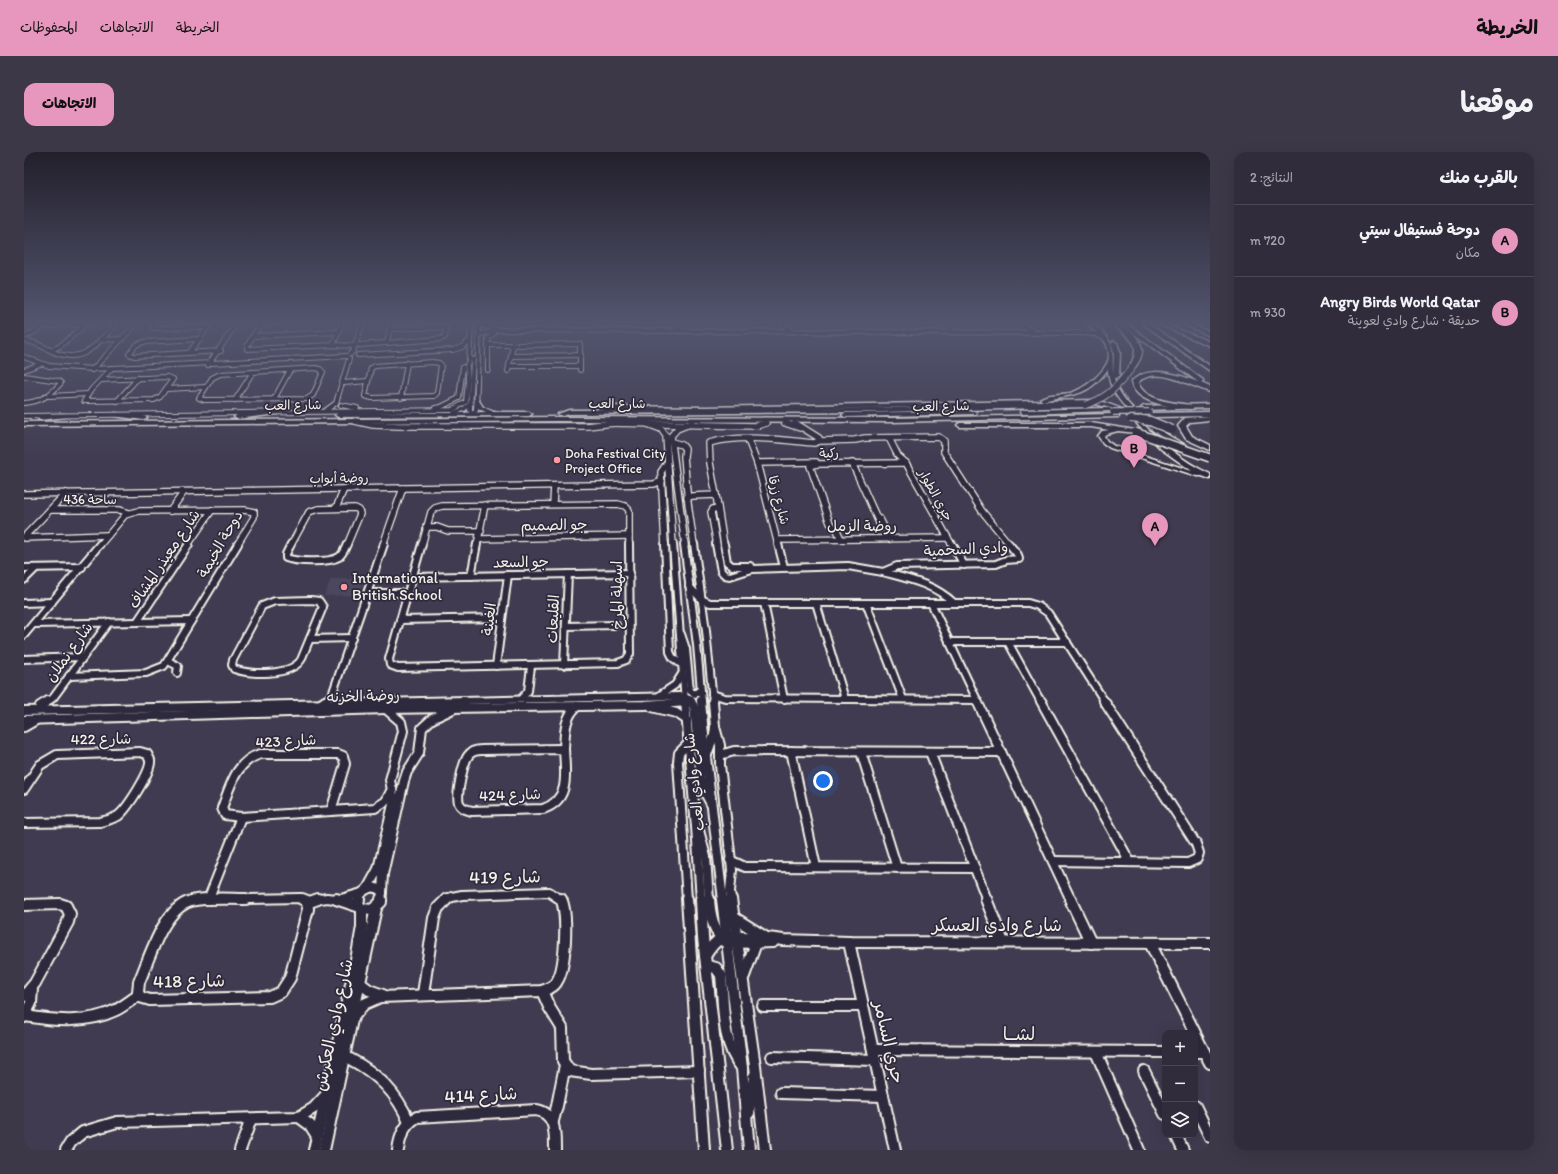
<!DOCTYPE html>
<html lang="ar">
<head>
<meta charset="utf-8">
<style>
  :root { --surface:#302c3c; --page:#3c3847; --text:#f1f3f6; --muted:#a8a7af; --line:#4b4856; --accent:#e797bd }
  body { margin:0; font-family:Itim,"Playpen Sans Arabic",sans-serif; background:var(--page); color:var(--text); direction:rtl }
  .controls { position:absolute; right:12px; bottom:12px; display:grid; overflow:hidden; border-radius:8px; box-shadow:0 4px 16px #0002 }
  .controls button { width:36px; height:36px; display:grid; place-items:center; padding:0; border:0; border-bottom:1px solid var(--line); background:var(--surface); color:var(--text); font:20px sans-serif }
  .you { position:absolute; left:799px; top:629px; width:14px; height:14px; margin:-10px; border:3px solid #fff; border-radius:50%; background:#1a73e8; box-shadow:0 0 0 6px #1a73e833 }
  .badge { display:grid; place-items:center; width:26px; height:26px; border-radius:50%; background:var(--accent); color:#111; font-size:13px; font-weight:700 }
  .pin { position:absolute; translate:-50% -33px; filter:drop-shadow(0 1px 2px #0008) }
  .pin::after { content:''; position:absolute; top:21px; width:14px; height:12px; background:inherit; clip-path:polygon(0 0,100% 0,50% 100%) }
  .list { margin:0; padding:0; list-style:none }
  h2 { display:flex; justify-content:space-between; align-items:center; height:52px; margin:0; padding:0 16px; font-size:17px }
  h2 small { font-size:13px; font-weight:400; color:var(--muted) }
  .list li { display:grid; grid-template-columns:26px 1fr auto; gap:12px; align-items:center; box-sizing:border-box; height:72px; padding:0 16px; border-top:1px solid var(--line) }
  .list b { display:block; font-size:15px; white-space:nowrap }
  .list p { margin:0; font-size:13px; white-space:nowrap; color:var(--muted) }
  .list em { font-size:13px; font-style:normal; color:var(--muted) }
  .icon { flex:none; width:22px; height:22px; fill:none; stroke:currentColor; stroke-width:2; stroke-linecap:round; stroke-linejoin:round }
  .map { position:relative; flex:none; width:1186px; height:998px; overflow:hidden; direction:ltr; border-radius:12px }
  header { display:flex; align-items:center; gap:24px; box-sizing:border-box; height:56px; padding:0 20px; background:var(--accent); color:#111 }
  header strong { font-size:19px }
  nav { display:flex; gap:22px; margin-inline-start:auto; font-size:14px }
  .intro { display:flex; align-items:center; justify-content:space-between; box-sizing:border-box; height:96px; padding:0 24px }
  h1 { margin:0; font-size:28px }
  .button { padding:10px 18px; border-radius:12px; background:var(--accent); color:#111; font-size:14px; font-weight:700 }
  main { display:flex; gap:24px; padding:0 24px }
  aside { flex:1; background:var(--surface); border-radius:12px; box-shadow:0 4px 16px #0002 }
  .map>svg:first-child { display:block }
  .built { fill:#4b475e }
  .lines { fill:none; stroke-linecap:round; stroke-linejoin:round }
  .minor-far4-casing { stroke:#f4f1e8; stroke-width:6 }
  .minor-far3-casing { stroke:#f4f1e8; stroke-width:8 }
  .minor-far2-casing { stroke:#f4f1e8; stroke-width:10 }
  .minor-far1-casing { stroke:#f4f1e8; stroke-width:12 }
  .minor-casing { stroke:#f4f1e8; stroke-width:14 }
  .major-casing { stroke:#f4f1e8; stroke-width:3 }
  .highway-casing { stroke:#f4f1e8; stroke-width:3 }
  .minor-far4 { stroke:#2f2a3d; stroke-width:4 }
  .minor-far3 { stroke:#2f2a3d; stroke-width:5.5 }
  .minor-far2 { stroke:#2f2a3d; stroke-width:6 }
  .minor-far1 { stroke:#2f2a3d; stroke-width:8 }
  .minor { stroke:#2f2a3d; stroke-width:10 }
  .major { fill:#2f2a3d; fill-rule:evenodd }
  .highway { fill:#2f2a3d; fill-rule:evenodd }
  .major-bridge-far1-casing { stroke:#f4f1e8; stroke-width:8; stroke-linecap:butt }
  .major-bridge-casing { stroke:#f4f1e8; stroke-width:10; stroke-linecap:butt }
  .highway-bridge-far1-casing { stroke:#f4f1e8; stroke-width:8; stroke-linecap:butt }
  .highway-bridge-casing { stroke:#f4f1e8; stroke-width:11; stroke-linecap:butt }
  .major-bridge-far1 { stroke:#2f2a3d; stroke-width:5.5 }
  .major-bridge { stroke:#2f2a3d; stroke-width:7 }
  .highway-bridge-far1 { stroke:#2f2a3d; stroke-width:6 }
  .highway-bridge { stroke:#2f2a3d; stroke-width:8 }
  .poi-dot { fill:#ff9aa2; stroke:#2f2a3d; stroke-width:1.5 }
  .labels { text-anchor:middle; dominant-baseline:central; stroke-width:3.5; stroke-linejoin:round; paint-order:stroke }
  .far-street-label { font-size:13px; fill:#f4f1e8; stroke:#2f2a3d }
  .far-poi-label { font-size:13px; fill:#f4f1e8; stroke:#2f2a3d; text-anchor:start }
  .street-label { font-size:15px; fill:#f4f1e8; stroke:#2f2a3d }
  .poi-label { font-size:15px; fill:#f4f1e8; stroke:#2f2a3d; text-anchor:start }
  .near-street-label { font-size:18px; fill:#f4f1e8; stroke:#2f2a3d }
</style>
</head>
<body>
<header>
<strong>الخريطة</strong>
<nav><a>الخريطة</a><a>الاتجاهات</a><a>المحفوظات</a></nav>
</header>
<div class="intro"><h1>موقعنا</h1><a class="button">الاتجاهات</a></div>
<main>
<aside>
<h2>بالقرب منك<small>النتائج: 2</small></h2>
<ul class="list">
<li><span class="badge">A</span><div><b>دوحة فستيفال سيتي</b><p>مكان</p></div><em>720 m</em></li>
<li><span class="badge">B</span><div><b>Angry Birds World Qatar</b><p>حديقة · شارع وادي لعوينة</p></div><em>930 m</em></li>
</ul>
</aside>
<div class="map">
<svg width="1186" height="998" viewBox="0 0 1186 998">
  <rect width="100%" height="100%" fill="#403b50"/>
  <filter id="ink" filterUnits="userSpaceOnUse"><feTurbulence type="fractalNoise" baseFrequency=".025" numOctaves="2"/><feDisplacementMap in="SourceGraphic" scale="8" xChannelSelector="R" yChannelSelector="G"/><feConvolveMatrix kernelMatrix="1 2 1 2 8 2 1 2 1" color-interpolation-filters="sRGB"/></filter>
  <g filter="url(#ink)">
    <polygon class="built" points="307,427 340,427 334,443 300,444"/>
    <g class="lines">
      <defs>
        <g id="minor-far4">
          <polyline points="133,171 129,175 130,176 184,175 165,201"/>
          <path d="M256,171C233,171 234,175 223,194V197L309,193L331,194"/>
          <polyline points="759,171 762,176 766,177"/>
          <polyline points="919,171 924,176 929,178"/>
          <polyline points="996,171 1001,176 1009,178"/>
          <polyline points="0,172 2,171"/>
          <polyline points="644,172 656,176"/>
          <polyline points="458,173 471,177"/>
          <polyline points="458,182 474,178 1058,181 1071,182 1082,187"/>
          <polyline points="229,184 315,180"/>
          <polyline points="0,185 21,174 81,171"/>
          <polyline points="176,187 120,190 112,193 105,202 110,204 197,199"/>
          <path d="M0,188C12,190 21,196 32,201C60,212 74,191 91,173L90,171"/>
          <polyline points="76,188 98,187"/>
          <polyline points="363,190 367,171"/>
          <polyline points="309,193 318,171"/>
          <polyline points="335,193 416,187 421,185 422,177 418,175 366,177"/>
          <polyline points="464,193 491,193"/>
          <polyline points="495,193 556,192 556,218"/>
          <polyline points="28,198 36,194 62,172"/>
          <polyline points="326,202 329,199 339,171"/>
          <polyline points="334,203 429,198 438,195 446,188"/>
          <polyline points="487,204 557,203"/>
          <polyline points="0,205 25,214 69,217 323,204"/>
          <polygon points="408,210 415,211 417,213 413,241 410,244 348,246 341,244 347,216 351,214"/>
          <polyline points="184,213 213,171"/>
          <polyline points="485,214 556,214"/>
          <polygon points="291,216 296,217 299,220 289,243 283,247 180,248 175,246 188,226 196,222"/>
          <polyline points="0,218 16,212"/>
          <polyline points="68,218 113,171"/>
          <polyline points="464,218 464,187 470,181"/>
          <polyline points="484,219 489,193"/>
          <path d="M0,224L35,229L37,231C26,243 17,250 0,251"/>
          <polyline points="77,228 143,225 149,227 136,245 130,248 60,249 67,238 87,217"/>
          <polyline points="319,231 344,229"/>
          <polyline points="142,237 182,235"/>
          <polyline points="25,244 64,242"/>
          <polyline points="377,246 383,211"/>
          <polyline points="250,247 266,218"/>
          <polyline points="211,248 229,220"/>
          <polyline points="93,249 114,226"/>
          <polyline points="317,253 333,256"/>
          <polyline points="411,256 417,255 435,246 439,215"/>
          <polyline points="301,259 312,251 325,207"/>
          <polyline points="448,262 452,258 455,171"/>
          <polyline points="448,262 446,258 449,207"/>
          <polyline points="0,264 428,258 442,250 444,228 443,213 445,208 447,171"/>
        </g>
        <g id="minor-far3">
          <polyline points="331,269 349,273 376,274 563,274 590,271"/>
          <polyline points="586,271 732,274 742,271"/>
          <polyline points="621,271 637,277 642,284 649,393"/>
          <polyline points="761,271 776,276"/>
          <polyline points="865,286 874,304 882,311 928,393"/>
          <polyline points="724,288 733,311 754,393"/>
          <polyline points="795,289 831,288 841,286 915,285 920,289 920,300 958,359 986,393"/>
          <polyline points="648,290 658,293 661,297 660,304 664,351 670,393"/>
          <polyline points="733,311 792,310"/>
          <polyline points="828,311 856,373"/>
          <polyline points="0,342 630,332 638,329"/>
          <polyline points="692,343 700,393"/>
          <path d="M663,346L668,344L692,343L686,311L685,291C718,282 756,288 790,291L795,289V286L771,271"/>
          <polyline points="529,352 530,334"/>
          <polyline points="312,356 320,337"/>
          <polyline points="26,358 96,358 105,361"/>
          <polyline points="146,359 160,340"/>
          <polyline points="856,367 866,387"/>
          <polyline points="402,375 413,375 424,379 457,379"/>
          <polyline points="0,385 42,341"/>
          <polyline points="0,386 84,383"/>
          <polyline points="455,387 605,384"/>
          <polyline points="817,387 813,378 806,371 786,314 793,312 882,311"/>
          <polyline points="753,388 924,386"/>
          <polyline points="76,393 101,363 114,359 221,358 230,360 230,365 213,393"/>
          <polyline points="164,393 188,358"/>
          <polyline points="267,393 285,360 294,357 331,356 335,358 336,362 323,393"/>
          <polyline points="359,393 379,336"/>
          <polyline points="398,393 407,360 411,356 418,354 594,352 601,354 605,358 605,393"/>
          <polyline points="453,393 461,353"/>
          <polyline points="641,393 637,320 643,311"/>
          <polyline points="661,393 647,284 653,277 668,271"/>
          <polyline points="693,393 687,360 689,357 694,356"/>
        </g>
        <g id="minor-far2">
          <path d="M267,392L262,402V406C273,410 305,411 315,405C319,402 321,397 323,392"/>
          <polyline points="398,392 365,507 366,513 374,516 594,511 602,508 606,502 605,392"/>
          <polyline points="641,392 646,500 649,506 657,512"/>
          <polyline points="649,392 661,550"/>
          <polyline points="660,392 673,493 678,550"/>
          <polyline points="670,392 682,479 689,550"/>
          <polyline points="692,392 697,419 701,423 706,424 728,417 824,414 859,420 873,414 972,412 982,408 995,407 994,403 985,392"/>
          <polyline points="700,392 703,410 708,414 726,414"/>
          <polyline points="754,392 760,415"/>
          <polyline points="928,392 940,413"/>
          <polyline points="0,416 58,415"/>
          <path d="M859,420C885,427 910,432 930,451"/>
          <polyline points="447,424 453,392"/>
          <polyline points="388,425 606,421"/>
          <polyline points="0,428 12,416"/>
          <polyline points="665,434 677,447 686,451 1004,451 1014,454 1024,461 1081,550"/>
          <polyline points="344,441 384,441"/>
          <path d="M287,448L295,449L299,455L277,508C266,524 227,523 210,517L208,513L209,508L238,454L251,449Z"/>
          <polyline points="0,451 28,450"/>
          <polyline points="740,451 760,547"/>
          <polyline points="792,451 821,547"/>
          <polyline points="842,451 879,547"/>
          <polyline points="907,451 954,550"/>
          <polyline points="376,468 478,466"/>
          <polyline points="113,470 165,392"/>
          <polyline points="10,472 167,469"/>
          <polyline points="542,474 592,473"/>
          <polyline points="657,482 662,497 666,539 671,542 676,538"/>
          <polyline points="0,483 76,392"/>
          <polyline points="286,487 328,486"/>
          <polyline points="925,490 1043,490"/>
          <polyline points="984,490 1017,550"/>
          <polyline points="0,507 58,505"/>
          <polyline points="144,509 154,514 153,521"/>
          <polyline points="540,513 544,422"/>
          <polyline points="472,514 484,423"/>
          <polyline points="45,524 122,521 140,514 214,392"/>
          <polyline points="688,542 701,546 952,548"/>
          <polyline points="636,543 651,533 658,522"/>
          <polyline points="497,547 504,539 507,514"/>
          <polyline points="23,550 29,546 85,470"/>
          <polyline points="299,550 308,543 360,392"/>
          <polyline points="397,550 656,544 666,547 667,550"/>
        </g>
        <g id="minor-far1">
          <polyline points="661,549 672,675 677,748"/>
          <polyline points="667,549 670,555 677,627 679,637 687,652"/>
          <polyline points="677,549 682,605 699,748"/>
          <polyline points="689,549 691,575 696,593 696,613 708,718 706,739 707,748"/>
          <polyline points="953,549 1047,748"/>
          <polyline points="1017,549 1106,710"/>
          <polyline points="298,551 301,549"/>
          <polyline points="16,554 24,549"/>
          <polyline points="628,555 652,561 663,568"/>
          <polyline points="0,559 441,549"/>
          <polyline points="0,568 362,557 621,553 664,550"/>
          <polyline points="0,575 12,568"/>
          <path d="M540,597C541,621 547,648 519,657L448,659C443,658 437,656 435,651C432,643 439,611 444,604C447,599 453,598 458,598Z"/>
          <path d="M540,597C541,581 540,566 553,554"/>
          <polyline points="767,599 792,715"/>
          <polyline points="837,600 873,716"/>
          <polyline points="906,600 963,748"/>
          <path d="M237,602H314L319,604L321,612L307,659L217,665L201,663L198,656C206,635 212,608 237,602Z"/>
          <polyline points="683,603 690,583 691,575"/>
          <polyline points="696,603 710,599 977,600"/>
          <path d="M0,637L16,613L33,603L116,600L123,602C124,604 125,606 126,608C128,619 103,657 94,664C88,667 82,669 76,670L0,671"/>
          <polyline points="307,659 351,656 362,649 368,637"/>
          <polyline points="675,678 682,705 685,748"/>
          <polyline points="706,708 721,715 951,716"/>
          <polyline points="1029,709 1164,711 1173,707 1175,701 1172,692 1080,549"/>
          <polyline points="343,737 354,717 370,648 366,628 379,579 377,570 362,557"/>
          <polyline points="358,740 359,722 380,629 383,620 395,601 398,576 408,567 429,557"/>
          <polyline points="317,747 338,741"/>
          <polyline points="173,748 276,746 281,748"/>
          <polyline points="184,748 217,665"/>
          <polyline points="290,748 303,746 318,748"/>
          <path d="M334,748C338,737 349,731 358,740L357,748"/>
          <polyline points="421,748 428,745 438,743 525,740 537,748"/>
          <polyline points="663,748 654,610 655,601 665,591"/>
        </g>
        <g id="minor">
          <path d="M222,747C205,747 184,745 167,749C139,757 126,805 115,830L114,840L116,845L126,848L246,845L257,840L266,826L284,757L283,749L278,747"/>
          <polyline points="312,747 336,755"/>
          <polyline points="335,747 334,752 338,757 348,758 357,750 357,747"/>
          <polyline points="663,747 680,998"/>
          <polyline points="677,747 679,786 703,998"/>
          <path d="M685,747C686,763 689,776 699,789"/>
          <polyline points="698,747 718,916 725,998"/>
          <polyline points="707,747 731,914 741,998"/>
          <polyline points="962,747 979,790"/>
          <polyline points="1046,747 1067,791"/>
          <polyline points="283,751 294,747"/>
          <polyline points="0,753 36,752 42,754 46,762 44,770 11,831 0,844"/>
          <polyline points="709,765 741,785"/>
          <polyline points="825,790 871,998"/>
          <polyline points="709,791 749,790"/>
          <polyline points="1126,791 1171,881"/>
          <path d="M681,804C685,798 689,791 696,787C706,783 747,786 759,788L825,790L1186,791"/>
          <path d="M683,814L692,816L697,823C700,854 697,891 718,916"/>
          <polyline points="720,824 732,791"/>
          <polyline points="336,831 345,838 359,843"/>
          <polyline points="518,839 525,855 538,876 539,909 546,919 567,922 675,919"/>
          <polyline points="399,842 410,766 414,756 423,747"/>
          <polyline points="739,854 839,854"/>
          <path d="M1,864C31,869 63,872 92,858C100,854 107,848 115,843"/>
          <polyline points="0,865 7,851 8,836"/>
          <path d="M328,867L340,852L356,845L518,839C524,837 530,835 533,829C542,816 544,760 537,747"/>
          <polyline points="1171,882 1186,911"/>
          <polyline points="849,898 1141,900"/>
          <polyline points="1072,900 1115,998"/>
          <polyline points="1171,900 1180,900"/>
          <polyline points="748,905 851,908"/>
          <path d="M326,907C354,922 373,941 385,970"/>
          <polyline points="1120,919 1141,962"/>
          <polyline points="757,941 859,944"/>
          <polyline points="1171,954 1186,985"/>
          <polyline points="725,961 730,924"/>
          <polyline points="275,965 286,973 293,984"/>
          <polyline points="529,969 533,954 541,913"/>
          <polyline points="1152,983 1159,998"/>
          <polyline points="42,998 47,990 59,980 93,970 275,965 290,956 302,943"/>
          <polyline points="216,998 227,967"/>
          <polyline points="290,998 331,814 338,775 338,757"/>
          <polyline points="300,998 352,756"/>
          <path d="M374,998C376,984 380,973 393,965L512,958C532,961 531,981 531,998"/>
        </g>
        <g id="major">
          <path d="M1063,171C1069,171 1072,174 1076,178C1092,192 1088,203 1089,222L1090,200L1087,191L1090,189L1093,191L1096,200L1095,225L1090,226C1097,253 1125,271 1147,285C1154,289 1163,293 1168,298L1163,299L1131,280L1115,268C1137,290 1157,309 1186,322V327L1178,324H1173L1086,296L1079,291L1074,284L1078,279L1085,278L1067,275H936L933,273L936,271H1067L1111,278L1114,280L1113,281L1094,279L1082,282L1080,284L1083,289L1090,294L1168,319L1137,297L1111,270L1102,263L1087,256L1071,252L682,259L587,258L565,262L562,260L587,254L682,255L1071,248C1087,252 1101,257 1114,267C1099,254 1084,238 1084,217C1063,246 1050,241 1019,249L1016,247C1024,241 1037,243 1046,241C1059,238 1079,222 1084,209C1086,204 1084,196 1082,191C1077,182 1068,178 1063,171Z"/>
          <polygon points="452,246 454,247 459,255 468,259 469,260 505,260 508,262 505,264 314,265 311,263 314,261 428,261 429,259 438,256 447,249 450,251 449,252 442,258 435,261 462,260 455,257 449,248"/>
          <polygon points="1186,252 1186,256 1120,258 1117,256 1120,254"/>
          <polygon points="1085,256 1087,257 1087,259 999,262 996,260 999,258"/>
          <polygon points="252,259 255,261 254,262 213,267 210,265 213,263"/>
          <polygon points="950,259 952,260 952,262 821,265 818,263 821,261"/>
          <polygon points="1186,260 1186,264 1128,265 1125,263 1128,261"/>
          <polygon points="91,261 120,264 123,266 120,268 89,264 88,263"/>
          <polygon points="40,262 42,263 42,265 16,268 13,266 16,264"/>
          <polygon points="1093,262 1095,263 1095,265 868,270 534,269 0,274 0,270 534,265 868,266"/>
        </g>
        <g id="highway">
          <path d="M1087,171C1099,170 1117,185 1118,198C1118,205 1115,210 1111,215L1106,214C1120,189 1103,186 1087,171Z"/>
          <path d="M1096,171H1102L1179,228V230L1177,231L1186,235V240C1165,234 1134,213 1114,230C1119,249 1151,251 1167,253L1171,255L1167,257C1147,254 1113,253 1107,230C1123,212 1154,222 1174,230Z"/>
          <polygon points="1118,171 1124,171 1186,214 1186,219"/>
          <polygon points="1132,171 1139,171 1186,190 1186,194"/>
          <polygon points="1157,171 1164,171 1186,180 1186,184"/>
          <polygon points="1061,251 1064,251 1064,255 857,260 545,262 538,264 534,262 545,258 857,256"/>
          <polygon points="1186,264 1186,268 1166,270 1162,274 1168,284 1186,293 1186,298 1162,287 1154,274 1161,266"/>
        </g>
      </defs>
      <use href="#minor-far4" class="minor-far4-casing"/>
      <use href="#minor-far3" class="minor-far3-casing"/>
      <use href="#minor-far2" class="minor-far2-casing"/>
      <use href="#minor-far1" class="minor-far1-casing"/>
      <use href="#minor" class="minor-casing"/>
      <use href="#major" class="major-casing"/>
      <use href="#highway" class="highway-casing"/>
      <use href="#minor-far4" class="minor-far4"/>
      <use href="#minor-far3" class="minor-far3"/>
      <use href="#minor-far2" class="minor-far2"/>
      <use href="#minor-far1" class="minor-far1"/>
      <use href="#minor" class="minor"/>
      <use href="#major" class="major"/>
      <use href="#highway" class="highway"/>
      <defs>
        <polyline id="major-bridge-far1" points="1089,260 1125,260"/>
        <polyline id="major-bridge" points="1111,280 1186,306"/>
        <g id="highway-bridge-far1">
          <path d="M1061,253C1083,247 1096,232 1109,214"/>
          <polyline points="1106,267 1127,269"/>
        </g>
        <polyline id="highway-bridge" points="1118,268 1126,269 1148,278"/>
      </defs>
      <use href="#major-bridge-far1" class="major-bridge-far1-casing"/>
      <use href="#major-bridge" class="major-bridge-casing"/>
      <use href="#highway-bridge-far1" class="highway-bridge-far1-casing"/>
      <use href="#highway-bridge" class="highway-bridge-casing"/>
      <use href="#major-bridge-far1" class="major-bridge-far1"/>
      <use href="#major-bridge" class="major-bridge"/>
      <use href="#highway-bridge-far1" class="highway-bridge-far1"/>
      <use href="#highway-bridge" class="highway-bridge"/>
    </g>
  </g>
  <linearGradient id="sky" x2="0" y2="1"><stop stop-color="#23202c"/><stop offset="0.55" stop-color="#53556f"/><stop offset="1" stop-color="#53556f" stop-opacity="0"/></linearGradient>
  <rect width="1186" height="310" fill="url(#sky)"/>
  <g class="poi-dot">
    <circle cx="533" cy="308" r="4"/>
    <circle cx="320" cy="435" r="4"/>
  </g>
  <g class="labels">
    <g class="far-street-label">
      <text x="593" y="251">شارع العب</text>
      <text transform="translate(269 253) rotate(-1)">شارع العب</text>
      <text transform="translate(917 254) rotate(-1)">شارع العب</text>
      <text transform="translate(805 301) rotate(-2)">ركية</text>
      <text transform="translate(315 326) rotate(-1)">روضة أبواب</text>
      <text transform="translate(912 343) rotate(61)">جري الطوار</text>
      <text x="66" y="347">ساحة 436</text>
      <text transform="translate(755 348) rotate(75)">شارع زرقا</text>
    </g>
    <g class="far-poi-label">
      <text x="541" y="301">Doha Festival City<tspan x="541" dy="15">Project Office</tspan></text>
    </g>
    <g class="street-label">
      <text transform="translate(530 373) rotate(-1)">جو الصميم</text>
      <text x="838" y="374">روضة الزمل</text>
      <text transform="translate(196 392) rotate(-60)">دوحة الخيمة</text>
      <text transform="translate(942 397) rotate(-3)">وادي السحمية</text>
      <text transform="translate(140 407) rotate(-56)">شارع معيذر المشاف</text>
      <text transform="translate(497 410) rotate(-1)">جو السعد</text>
      <text transform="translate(593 443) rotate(-90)">اسهلة المرخ</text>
      <text transform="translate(465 467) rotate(-83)">الغينة</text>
      <text transform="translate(529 467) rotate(-87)">القليعات</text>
      <text transform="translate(45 500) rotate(-54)">شارع نملان</text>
      <text transform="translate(339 544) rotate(-2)">روضة الخزنه</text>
      <text transform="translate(77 587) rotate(-1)">شارع 422</text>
      <text transform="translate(262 589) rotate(-3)">شارع 423</text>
      <text transform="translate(670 630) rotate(-96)">شارع وادي العب</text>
      <text transform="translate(486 643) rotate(-2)">شارع 424</text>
    </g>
    <g class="poi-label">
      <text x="328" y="426">International<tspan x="328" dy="17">British School</tspan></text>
    </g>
    <g class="near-street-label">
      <text transform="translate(481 725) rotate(-1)">شارع 419</text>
      <text x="973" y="773">شارع وادي العسكر</text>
      <text transform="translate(165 829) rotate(-1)">شارع 418</text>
      <text transform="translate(309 873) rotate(-78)">شارع وادي العكرش</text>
      <text x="995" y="882">لشــا</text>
      <text transform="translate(865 890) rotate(77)">جري السامر</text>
      <text transform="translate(457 943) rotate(-3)">شارع 414</text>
    </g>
  </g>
</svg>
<div class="controls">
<button>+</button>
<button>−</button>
<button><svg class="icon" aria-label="layers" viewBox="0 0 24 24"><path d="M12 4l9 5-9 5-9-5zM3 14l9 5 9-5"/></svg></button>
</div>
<div class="you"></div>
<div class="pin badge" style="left:1131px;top:394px">A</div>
<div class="pin badge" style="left:1110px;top:316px">B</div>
</div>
</main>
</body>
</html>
